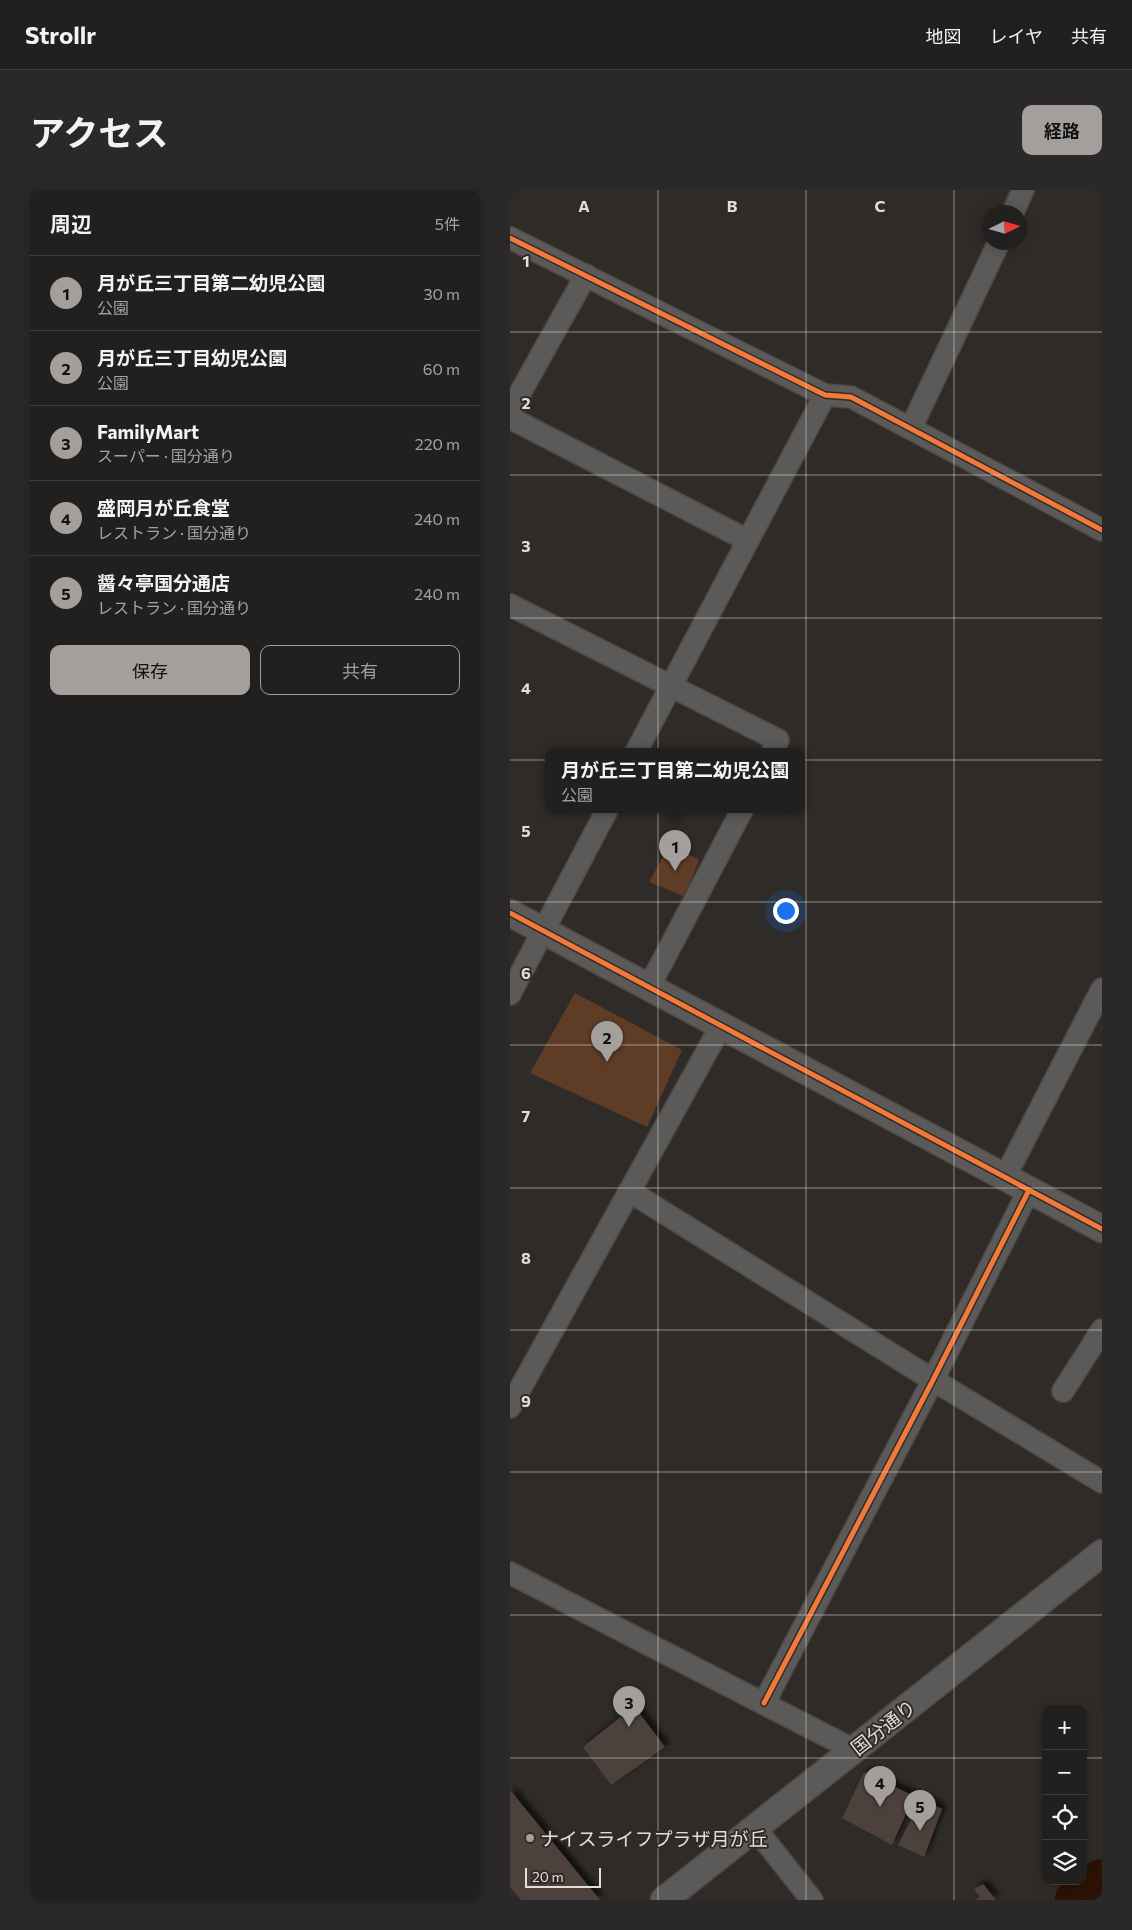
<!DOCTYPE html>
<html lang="ja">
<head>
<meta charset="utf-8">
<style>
  :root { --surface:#22201f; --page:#2a2828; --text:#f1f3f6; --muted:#a2a3a4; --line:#3f3e3d; --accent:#a39f9d }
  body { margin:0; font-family:Commissioner,"Noto Sans JP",sans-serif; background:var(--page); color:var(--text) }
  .controls { position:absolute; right:15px; bottom:15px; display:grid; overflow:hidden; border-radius:10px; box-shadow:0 2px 12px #0003 }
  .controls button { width:45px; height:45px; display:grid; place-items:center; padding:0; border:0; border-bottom:1px solid var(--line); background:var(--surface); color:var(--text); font:25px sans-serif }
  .compass { position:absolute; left:472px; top:15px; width:45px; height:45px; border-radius:50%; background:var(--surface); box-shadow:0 2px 12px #0003; rotate:85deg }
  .scale { position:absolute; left:15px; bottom:12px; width:76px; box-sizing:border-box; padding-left:5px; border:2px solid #e2dedb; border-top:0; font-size:14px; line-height:18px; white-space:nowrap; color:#e2dedb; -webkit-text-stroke:4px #312a26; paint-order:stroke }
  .you { position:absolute; left:275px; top:720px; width:18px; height:18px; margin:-12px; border:4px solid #fff; border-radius:50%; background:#1a73e8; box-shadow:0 0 0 8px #1a73e833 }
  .badge { display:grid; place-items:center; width:32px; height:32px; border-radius:50%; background:var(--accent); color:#111; font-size:16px; font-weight:700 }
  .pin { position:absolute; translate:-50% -41px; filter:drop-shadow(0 1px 2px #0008) }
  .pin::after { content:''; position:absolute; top:26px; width:18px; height:15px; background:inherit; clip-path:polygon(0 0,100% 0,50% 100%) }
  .popup { position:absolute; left:35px; top:558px; width:260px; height:65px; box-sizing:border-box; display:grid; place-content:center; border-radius:10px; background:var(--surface); filter:drop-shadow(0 1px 4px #0005); font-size:16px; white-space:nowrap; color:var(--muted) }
  .popup b { font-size:19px; color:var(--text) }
  .popup::after { content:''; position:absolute; left:50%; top:100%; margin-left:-10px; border:10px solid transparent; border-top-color:var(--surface) }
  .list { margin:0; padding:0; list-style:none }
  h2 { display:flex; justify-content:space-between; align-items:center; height:65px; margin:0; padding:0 20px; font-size:21px }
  h2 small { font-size:16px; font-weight:400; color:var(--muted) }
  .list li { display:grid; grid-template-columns:32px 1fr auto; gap:15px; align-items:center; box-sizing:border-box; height:75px; padding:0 20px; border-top:1px solid var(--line) }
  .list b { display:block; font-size:19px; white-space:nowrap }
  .list p { margin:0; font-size:16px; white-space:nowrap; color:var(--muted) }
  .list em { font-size:16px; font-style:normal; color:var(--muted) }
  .actions { display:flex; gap:10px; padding:15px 20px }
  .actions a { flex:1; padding:11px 0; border:1px solid var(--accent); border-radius:10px; text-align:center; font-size:18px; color:var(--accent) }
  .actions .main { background:var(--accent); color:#111 }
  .icon { flex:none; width:28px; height:28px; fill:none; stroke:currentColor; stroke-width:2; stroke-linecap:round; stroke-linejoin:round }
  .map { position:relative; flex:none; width:592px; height:1710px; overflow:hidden; border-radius:10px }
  header { display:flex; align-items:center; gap:30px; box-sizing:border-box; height:70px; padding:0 25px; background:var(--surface); border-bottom:1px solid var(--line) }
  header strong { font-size:24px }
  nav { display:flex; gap:28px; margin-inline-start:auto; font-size:18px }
  .intro { display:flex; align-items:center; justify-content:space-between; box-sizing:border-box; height:120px; padding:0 30px }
  h1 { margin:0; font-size:35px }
  .button { padding:12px 22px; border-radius:10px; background:var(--accent); color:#111; font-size:18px; font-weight:700 }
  main { display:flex; gap:30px; padding:0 30px }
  aside { flex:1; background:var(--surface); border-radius:10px; box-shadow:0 2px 12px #0003 }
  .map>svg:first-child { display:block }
  .green { fill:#5e3c26 }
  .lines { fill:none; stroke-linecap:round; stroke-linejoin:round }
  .river { stroke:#2b1204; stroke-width:46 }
  .building { fill:#4d423a; filter:url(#shadow) }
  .minor-casing { stroke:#4b4846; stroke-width:24 }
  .tertiary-casing { stroke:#4b4846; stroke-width:29 }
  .minor { stroke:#5c5a58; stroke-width:21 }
  .tertiary { stroke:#5c5a58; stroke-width:26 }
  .cycleway-casing { stroke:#312a26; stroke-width:8 }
  .cycleway { stroke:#f17a3a; stroke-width:5 }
  .grid { fill:none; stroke:#e2dedb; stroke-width:1; stroke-opacity:0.55 }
  .poi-dot { fill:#a39f9d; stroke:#312a26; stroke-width:2 }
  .labels { text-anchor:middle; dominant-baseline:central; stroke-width:4; stroke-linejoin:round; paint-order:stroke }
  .street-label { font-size:19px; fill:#e2dedb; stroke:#312a26 }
  .poi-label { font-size:19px; fill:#e2dedb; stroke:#312a26; text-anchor:start }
  .grid-label { font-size:16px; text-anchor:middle; font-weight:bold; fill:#e2dedb; stroke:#312a26; stroke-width:4; stroke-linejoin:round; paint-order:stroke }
</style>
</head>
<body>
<header>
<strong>Strollr</strong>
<nav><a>地図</a><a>レイヤ</a><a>共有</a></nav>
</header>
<div class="intro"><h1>アクセス</h1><a class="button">経路</a></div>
<main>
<aside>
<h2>周辺<small>5件</small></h2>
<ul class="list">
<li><span class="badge">1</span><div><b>月が丘三丁目第二幼児公園</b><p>公園</p></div><em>30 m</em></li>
<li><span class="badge">2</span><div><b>月が丘三丁目幼児公園</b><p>公園</p></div><em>60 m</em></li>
<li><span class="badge">3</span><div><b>FamilyMart</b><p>スーパー · 国分通り</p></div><em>220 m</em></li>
<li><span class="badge">4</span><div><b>盛岡月が丘食堂</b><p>レストラン · 国分通り</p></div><em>240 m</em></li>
<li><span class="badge">5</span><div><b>醤々亭国分通店</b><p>レストラン · 国分通り</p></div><em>240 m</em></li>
</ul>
<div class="actions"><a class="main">保存</a><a>共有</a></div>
</aside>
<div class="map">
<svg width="592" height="1710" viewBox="0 0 592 1710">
  <defs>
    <filter id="shadow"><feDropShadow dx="4.5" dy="-4.5" stdDeviation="2.5" flood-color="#0009"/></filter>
  </defs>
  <rect width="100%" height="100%" fill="#2e2b29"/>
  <g class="green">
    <polygon points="160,654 189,670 180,694 173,706 139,692"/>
    <polygon points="65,803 172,860 137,937 20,883"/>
  </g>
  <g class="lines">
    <polyline class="river" points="568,1710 592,1692"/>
  </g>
  <g class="building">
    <polygon points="124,1516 155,1557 101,1595 73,1557"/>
    <polygon points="354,1582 404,1606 382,1655 332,1628"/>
    <polygon points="0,1600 90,1710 11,1710 0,1697"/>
    <polygon points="412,1608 432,1619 414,1667 388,1655"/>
    <polygon points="473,1694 486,1710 465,1710 470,1707 464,1699"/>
  </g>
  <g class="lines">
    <defs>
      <g id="minor">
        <polyline points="503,22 513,0"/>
        <polyline points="0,48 315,205 341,207 592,340"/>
        <polyline points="0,221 76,85"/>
        <polyline points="0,228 237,350"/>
        <polyline points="401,238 489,52"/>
        <polyline points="0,415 268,550 262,562"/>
        <polyline points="126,562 315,205"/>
        <polyline points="139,797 232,620"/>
        <polyline points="0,804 97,620"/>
        <polyline points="495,987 592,799"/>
        <polyline points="119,1001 423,1190 592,1292"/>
        <polyline points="553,1201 592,1140"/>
        <polyline points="0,1217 211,836"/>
        <polyline points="0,1383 344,1560"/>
        <polyline points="254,1513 423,1190 519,1000"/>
        <polyline points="245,1638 302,1710"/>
      </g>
      <g id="tertiary">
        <polyline points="0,723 592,1039"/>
        <polyline points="154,1710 592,1363"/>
      </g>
    </defs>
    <use href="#minor" class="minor-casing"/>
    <use href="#tertiary" class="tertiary-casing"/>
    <use href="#minor" class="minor"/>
    <use href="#tertiary" class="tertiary"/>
    <defs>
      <g id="cycleway">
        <polyline points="0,48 315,205 341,207 592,340"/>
        <polyline points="0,723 592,1039"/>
        <polyline points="254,1513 423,1190 519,1000"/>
      </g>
    </defs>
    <use href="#cycleway" class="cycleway-casing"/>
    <use href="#cycleway" class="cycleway"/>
  </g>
  <path class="grid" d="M148,0V1710M296,0V1710M444,0V1710M0,142H592M0,285H592M0,428H592M0,570H592M0,712H592M0,855H592M0,998H592M0,1140H592M0,1282H592M0,1425H592M0,1568H536M573,1568H592"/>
  <circle class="poi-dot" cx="20" cy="1648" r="5"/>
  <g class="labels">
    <g class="street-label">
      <text transform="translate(373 1537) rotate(-38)">国分通り</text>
    </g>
    <g class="poi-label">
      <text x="30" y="1648">ナイスライフプラザ月が丘</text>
    </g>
  </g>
  <g class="grid-label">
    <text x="74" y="22">A</text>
    <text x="222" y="22">B</text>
    <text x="370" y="22">C</text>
    <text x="16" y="77">1</text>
    <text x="16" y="219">2</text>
    <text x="16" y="362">3</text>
    <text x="16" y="504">4</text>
    <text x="16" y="647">5</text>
    <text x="16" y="789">6</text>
    <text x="16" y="932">7</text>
    <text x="16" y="1074">8</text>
    <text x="16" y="1217">9</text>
  </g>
</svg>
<div class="controls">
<button>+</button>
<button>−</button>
<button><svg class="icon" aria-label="locate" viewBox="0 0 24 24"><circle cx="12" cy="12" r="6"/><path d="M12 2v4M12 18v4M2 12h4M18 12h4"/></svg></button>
<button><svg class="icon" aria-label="layers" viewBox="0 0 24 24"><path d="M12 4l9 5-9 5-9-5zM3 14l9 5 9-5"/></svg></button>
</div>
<svg class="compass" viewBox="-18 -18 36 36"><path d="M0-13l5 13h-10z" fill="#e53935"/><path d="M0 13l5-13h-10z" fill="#a2a3a4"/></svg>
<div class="scale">20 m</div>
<div class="you"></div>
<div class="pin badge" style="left:165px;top:681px">1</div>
<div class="popup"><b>月が丘三丁目第二幼児公園</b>公園</div>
<div class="pin badge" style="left:97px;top:872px">2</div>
<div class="pin badge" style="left:119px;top:1537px">3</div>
<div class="pin badge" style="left:370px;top:1617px">4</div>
<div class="pin badge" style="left:410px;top:1641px">5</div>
</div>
</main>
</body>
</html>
